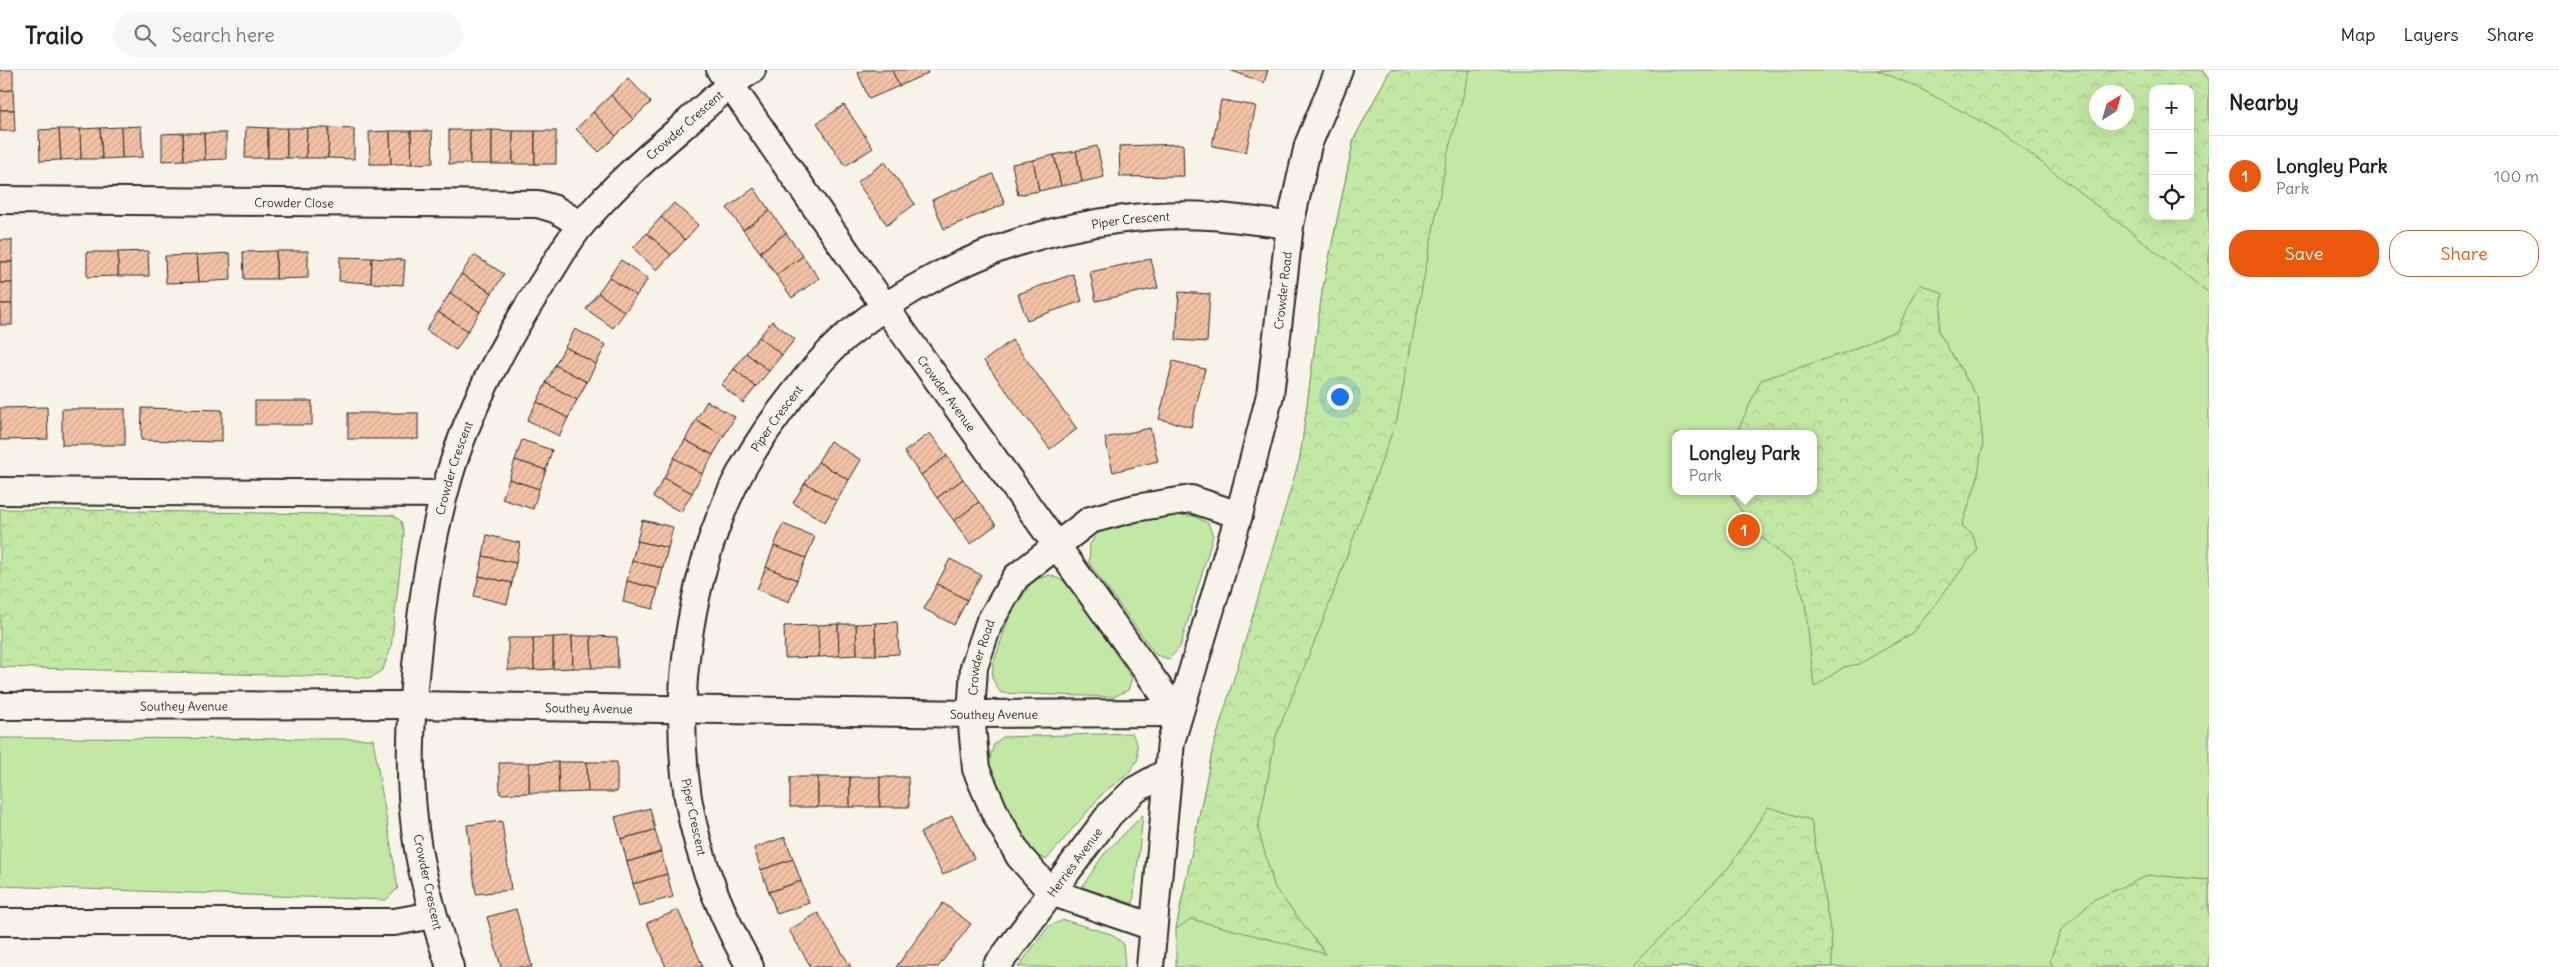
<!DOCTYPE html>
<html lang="en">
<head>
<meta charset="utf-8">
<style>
  :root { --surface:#fff; --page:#f6f6f6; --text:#222; --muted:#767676; --line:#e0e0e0; --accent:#ea580c }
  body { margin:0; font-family:Delius,sans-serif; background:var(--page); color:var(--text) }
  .controls { position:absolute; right:15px; top:15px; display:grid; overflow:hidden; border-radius:10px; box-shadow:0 5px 20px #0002 }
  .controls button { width:45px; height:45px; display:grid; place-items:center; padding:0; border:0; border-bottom:1px solid var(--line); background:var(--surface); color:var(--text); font:25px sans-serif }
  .compass { position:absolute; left:2089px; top:15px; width:45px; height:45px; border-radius:50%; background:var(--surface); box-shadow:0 5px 20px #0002; rotate:37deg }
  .you { position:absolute; left:1339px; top:326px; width:18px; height:18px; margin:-12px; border:4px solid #fff; border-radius:50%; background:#1a73e8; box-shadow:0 0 0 8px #1a73e833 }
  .badge { display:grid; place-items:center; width:32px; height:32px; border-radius:50%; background:var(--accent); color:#fff; font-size:16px; font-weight:700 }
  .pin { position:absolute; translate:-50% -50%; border:2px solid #fff; box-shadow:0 1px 5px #0006 }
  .popup { position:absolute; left:1672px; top:360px; width:145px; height:65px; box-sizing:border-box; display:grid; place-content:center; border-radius:10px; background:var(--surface); filter:drop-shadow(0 1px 4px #0005); font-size:16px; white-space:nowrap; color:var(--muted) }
  .popup b { font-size:19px; color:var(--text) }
  .popup::after { content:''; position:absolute; left:50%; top:100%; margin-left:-10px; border:10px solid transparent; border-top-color:var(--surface) }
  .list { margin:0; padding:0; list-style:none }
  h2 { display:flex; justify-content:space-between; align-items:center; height:65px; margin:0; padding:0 20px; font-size:21px }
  h2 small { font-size:16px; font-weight:400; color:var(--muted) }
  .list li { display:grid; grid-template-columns:32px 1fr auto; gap:15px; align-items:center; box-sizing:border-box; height:80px; padding:0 20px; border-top:1px solid var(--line) }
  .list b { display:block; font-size:19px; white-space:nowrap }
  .list p { margin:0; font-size:16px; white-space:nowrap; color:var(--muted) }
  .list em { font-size:16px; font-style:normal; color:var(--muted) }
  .actions { display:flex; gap:10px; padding:15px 20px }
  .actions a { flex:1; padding:11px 0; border:1px solid var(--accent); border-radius:20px; text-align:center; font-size:18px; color:var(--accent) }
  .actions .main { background:var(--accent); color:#fff }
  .icon { flex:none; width:28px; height:28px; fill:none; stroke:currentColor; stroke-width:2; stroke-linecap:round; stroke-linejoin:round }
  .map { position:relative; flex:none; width:2209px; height:897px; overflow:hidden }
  header { display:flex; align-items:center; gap:30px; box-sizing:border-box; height:70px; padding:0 25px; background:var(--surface); border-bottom:1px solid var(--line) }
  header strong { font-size:24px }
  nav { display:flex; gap:28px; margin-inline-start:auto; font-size:18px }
  .search { width:350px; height:45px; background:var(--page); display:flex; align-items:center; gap:12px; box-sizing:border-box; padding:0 18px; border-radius:28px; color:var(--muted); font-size:19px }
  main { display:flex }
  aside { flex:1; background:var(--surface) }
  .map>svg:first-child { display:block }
  .green { fill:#c2e9a4; stroke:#768a68; fill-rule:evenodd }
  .forest { fill:url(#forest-crowns); stroke:#768a68; fill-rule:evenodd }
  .building { fill:url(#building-hatch); stroke:#2b2b2b }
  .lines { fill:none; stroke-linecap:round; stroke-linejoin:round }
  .street-casing { stroke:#2b2b2b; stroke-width:30 }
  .street { stroke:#f7f3e8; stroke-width:26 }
  .labels { text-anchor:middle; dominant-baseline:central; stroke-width:4; stroke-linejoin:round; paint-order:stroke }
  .street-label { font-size:12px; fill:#2b2b2b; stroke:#f7f3e8 }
</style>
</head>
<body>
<header>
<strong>Trailo</strong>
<div class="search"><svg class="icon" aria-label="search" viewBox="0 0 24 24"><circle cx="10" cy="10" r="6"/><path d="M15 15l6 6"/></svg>Search here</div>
<nav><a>Map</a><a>Layers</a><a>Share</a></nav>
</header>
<main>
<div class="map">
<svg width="2209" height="897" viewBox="0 0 2209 897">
  <defs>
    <pattern id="forest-crowns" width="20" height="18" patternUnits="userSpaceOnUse" patternTransform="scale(1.25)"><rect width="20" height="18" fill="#c2e9a4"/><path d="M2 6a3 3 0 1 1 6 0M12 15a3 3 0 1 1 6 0" fill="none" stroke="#a7c88d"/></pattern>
    <pattern id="building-hatch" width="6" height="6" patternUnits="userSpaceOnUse" patternTransform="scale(1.25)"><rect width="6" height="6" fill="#f4c2a5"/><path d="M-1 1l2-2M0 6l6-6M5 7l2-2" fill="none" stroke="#d1a78e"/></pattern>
  </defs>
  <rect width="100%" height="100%" fill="#f7f3e8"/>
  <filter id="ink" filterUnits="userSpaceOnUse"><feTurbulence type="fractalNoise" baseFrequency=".02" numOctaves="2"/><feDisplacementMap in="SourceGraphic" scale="10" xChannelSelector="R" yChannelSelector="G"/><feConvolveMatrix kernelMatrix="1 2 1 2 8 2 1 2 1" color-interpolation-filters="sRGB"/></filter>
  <g filter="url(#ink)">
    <g class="green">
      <path d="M1390,0H2202L2209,10V897H1176V859L1213,678L1259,532L1300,388L1322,222L1354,69ZM2153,19H2190V146H2153ZM2096,22H2126V52H2096ZM1675,364H1813V421H1675Z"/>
      <polygon points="1169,445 1193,446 1208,453 1213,466 1180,577 1169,589 1156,585 1089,493 1090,474 1098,463 1118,452"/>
      <polygon points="1050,505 1064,511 1075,524 1132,608 1128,620 1113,627 1001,623 992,608 993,595 1009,547 1033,510"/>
      <polygon points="1132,663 1137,674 1138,689 1128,704 1104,722 1046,790 1032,783 1002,731 989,692 994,674 1003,667"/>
      <polygon points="0,668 373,669 398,818 386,830 0,816"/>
      <polygon points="1143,745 1133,834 1082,817 1104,784"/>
      <polygon points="1064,850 1111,864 1123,873 1125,897 1018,897 1049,856"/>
    </g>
    <g class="forest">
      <polygon points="1390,0 1470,0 1448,82 1397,349 1323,551 1276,666 1258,759 1275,818 1326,884 1191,849 1176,859 1213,678 1300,388 1322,222 1354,69"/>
      <path d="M1877,0H2202L2209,10V223L2006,65L1919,18ZM2153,19H2190V146H2153ZM2126,22V52H2096V22Z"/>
      <polygon points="1920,214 1943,224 1938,261 1978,328 1983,373 1977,410 1962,456 1973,464 1977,480 1913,563 1859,594 1844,597 1814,617 1805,532 1792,493 1752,459 1732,425 1732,421 1813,421 1813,364 1736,364 1761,310 1847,282 1897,260"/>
      <polygon points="0,439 393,445 401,451 404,463 391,578 383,599 371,608 0,597"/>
      <polygon points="1768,737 1811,750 1831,865 1832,897 1634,897 1635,893 1729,797"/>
      <polygon points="2149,805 2209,810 2209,897 2053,897 2050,890 2061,860 2095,829"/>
    </g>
    <g class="building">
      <polygon points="0,0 13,0 13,20 0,21"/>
      <polygon points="864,0 892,0 899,16 869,29 858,3"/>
      <polygon points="892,0 926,0 928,3 899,16"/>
      <polygon points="1230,0 1268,0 1264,13"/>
      <polygon points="628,8 651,32 633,49 611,25"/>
      <polygon points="13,20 14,40 0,40 0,21"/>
      <polygon points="611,25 633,49 616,66 593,42"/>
      <polygon points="1221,30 1256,36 1246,82 1212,76"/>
      <polygon points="844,35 873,78 845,96 817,53"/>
      <polygon points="0,40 14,40 15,61 0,61"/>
      <polygon points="593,42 616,66 599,82 576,59"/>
      <polygon points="141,56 143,87 122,88 121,57"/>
      <polygon points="121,57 122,88 102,89 100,58"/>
      <polygon points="246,57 268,58 268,88 245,88"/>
      <polygon points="100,58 102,89 81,89 80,59"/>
      <rect x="268" y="58" width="19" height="30"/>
      <polygon points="287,58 307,58 306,88 287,88"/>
      <polygon points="307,58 329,58 328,88 306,88"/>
      <polygon points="329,58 354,59 354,89 328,88"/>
      <polygon points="59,59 61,90 40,91 39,60"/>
      <polygon points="59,59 80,59 81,89 61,90"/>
      <rect x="449" y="60" width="21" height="34"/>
      <rect x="470" y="60" width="22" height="34"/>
      <polygon points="492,60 513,61 513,94 492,94"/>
      <polygon points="390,61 391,94 370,94 369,62"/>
      <polygon points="390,61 411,61 412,94 391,94"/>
      <polygon points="411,61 432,61 433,93 412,94"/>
      <rect x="513" y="61" width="22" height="33"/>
      <rect x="535" y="61" width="21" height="33"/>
      <polygon points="183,63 184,90 162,91 162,64"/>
      <polygon points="183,63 204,63 205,90 184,90"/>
      <polygon points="204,63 226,63 226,89 205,90"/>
      <polygon points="1183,74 1184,106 1120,107 1119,76"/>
      <polygon points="1097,76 1104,107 1082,112 1076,81"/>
      <polygon points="1076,81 1082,112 1061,116 1054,85"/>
      <polygon points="1054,85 1061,116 1039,121 1033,90"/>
      <polygon points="1033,90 1039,121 1018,125 1012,94"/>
      <polygon points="885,92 915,134 887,155 857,112"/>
      <polygon points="993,104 1005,134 944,159 932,130"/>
      <polygon points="754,118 770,141 743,160 727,138"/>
      <polygon points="674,133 698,155 685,170 661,147"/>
      <polygon points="770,141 786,163 760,182 743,160"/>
      <polygon points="661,147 685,170 671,185 647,163"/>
      <polygon points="647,163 671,185 657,200 633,178"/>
      <polygon points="786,163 803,186 776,205 760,182"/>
      <rect x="0" y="170" width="12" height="22"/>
      <polygon points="148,181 149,206 118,206 118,182"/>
      <polygon points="276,181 308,181 308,208 276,209"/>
      <polygon points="276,181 276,209 244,209 243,182"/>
      <polygon points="87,182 118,182 118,206 87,207"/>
      <polygon points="230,183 231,210 199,212 197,185"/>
      <polygon points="197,185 199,212 166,213 165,186"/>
      <polygon points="474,185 504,204 492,223 461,204"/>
      <polygon points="803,186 819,208 792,228 776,205"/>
      <polygon points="340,187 372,188 371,213 339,211"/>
      <polygon points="372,188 405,190 403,215 371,213"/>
      <polygon points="1151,189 1158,218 1096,231 1090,202"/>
      <polygon points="621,190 648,209 636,226 609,207"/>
      <rect x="0" y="192" width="12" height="21"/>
      <polygon points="461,204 492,223 480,242 450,223"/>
      <polygon points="1073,204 1082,231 1027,250 1018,224"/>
      <polygon points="609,207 636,226 625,242 598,223"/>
      <rect x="0" y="213" width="12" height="21"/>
      <polygon points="1179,222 1210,224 1207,272 1176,270"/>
      <polygon points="450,223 480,242 468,261 438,242"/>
      <polygon points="598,223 625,242 613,258 586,239"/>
      <rect x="0" y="234" width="12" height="21"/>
      <polygon points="438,242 468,261 456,280 426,260"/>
      <polygon points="772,251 795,269 782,285 759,267"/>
      <polygon points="575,259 606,275 596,294 565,277"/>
      <polygon points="759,267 782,285 769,301 746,283"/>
      <polygon points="1012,270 1077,359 1050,379 984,291"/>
      <polygon points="565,277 596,294 587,312 555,295"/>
      <polygon points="746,283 769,301 756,317 734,299"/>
      <polygon points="1173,291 1205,299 1191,357 1159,349"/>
      <polygon points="555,295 587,312 577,330 546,313"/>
      <polygon points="734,299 756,317 743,333 721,315"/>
      <polygon points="546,313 577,330 568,348 537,332"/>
      <rect x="255" y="331" width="57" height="24"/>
      <polygon points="707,331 735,347 724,366 696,350"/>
      <polygon points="537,332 568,348 559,366 527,350"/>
      <polygon points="47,337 48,369 0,370 0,338"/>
      <polygon points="142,338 222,340 222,372 141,370"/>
      <rect x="62" y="339" width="63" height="36"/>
      <rect x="348" y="343" width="70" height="26"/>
      <polygon points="696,350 724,366 713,385 685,370"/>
      <polygon points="1150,358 1158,391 1113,402 1105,368"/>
      <polygon points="930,363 947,386 921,405 904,382"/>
      <polygon points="522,370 552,380 546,400 515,390"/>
      <polygon points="685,370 713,385 702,404 674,388"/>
      <polygon points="830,371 861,390 849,410 818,392"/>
      <polygon points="947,386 963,409 937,428 921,405"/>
      <polygon points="674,388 702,404 692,423 664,408"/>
      <polygon points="515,390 546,400 539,419 509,409"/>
      <polygon points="818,392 849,410 837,431 805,413"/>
      <polygon points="664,408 692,423 681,442 653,427"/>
      <polygon points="509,409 539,419 533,439 502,429"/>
      <polygon points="963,409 979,432 954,451 937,428"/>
      <polygon points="805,413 837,431 825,452 793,433"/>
      <polygon points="979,432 996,455 970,474 954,451"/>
      <polygon points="642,450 673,457 668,478 637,471"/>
      <polygon points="783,454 815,467 806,488 774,476"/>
      <polygon points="487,465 520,473 516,493 483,486"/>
      <polygon points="637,471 668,478 663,498 632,491"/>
      <polygon points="774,476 806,488 797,510 766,497"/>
      <polygon points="483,486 516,493 512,513 479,506"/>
      <polygon points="950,489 981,505 967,530 937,514"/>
      <polygon points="632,491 663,498 658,519 627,511"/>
      <polygon points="766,497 797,510 789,532 757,519"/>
      <polygon points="479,506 512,513 507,534 474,526"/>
      <polygon points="627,511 658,519 653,539 623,532"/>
      <polygon points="937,514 967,530 954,555 924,539"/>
      <polygon points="897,552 899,584 876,585 875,553"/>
      <polygon points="875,553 876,585 857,585 856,554"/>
      <polygon points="838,554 839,586 819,587 818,555"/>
      <polygon points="838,554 856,554 857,585 839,586"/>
      <polygon points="818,555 819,587 785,588 784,556"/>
      <polygon points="572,566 573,598 553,599 553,567"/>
      <polygon points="572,566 591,566 592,598 573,598"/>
      <polygon points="591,566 617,567 618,598 592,598"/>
      <polygon points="553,567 553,599 534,600 533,568"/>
      <polygon points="508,568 533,568 534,600 508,600"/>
      <polygon points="558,692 559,723 529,723 529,693"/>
      <polygon points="558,692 587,692 588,722 559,723"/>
      <polygon points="587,692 617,692 617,722 588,722"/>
      <polygon points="499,693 529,693 529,723 500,724"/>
      <rect x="790" y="707" width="28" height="30"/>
      <rect x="818" y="707" width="32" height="30"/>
      <rect x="850" y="707" width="30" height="30"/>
      <polygon points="880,707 908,707 909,737 880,737"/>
      <polygon points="650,738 655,760 621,769 615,747"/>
      <polygon points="952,746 974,788 943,805 920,763"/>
      <polygon points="502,751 511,820 476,824 467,755"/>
      <polygon points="655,760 661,782 627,792 621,769"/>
      <polygon points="785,767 793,789 761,800 754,778"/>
      <polygon points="661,782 667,804 633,814 627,792"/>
      <polygon points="793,789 801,811 769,822 761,800"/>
      <polygon points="667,804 673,827 639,836 633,814"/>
      <polygon points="801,811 809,833 777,844 769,822"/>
      <polygon points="943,833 971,854 938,897 896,897"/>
      <polygon points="516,839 532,897 501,897 487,847"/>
      <polygon points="678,840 703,897 666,897 647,853"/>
      <polygon points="818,843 851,897 811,897 789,860"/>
    </g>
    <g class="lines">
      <defs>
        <g id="street">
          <path id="s1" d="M720,0L885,237L1177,643"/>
          <path id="s2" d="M0,130L538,134L555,139L581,155"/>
          <polyline points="0,421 444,424"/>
          <path id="s3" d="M0,636L412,635L971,644L1177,643"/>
          <polyline points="0,852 394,852 433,845"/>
          <path id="s4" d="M1153,857L1051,822L1019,786L995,743L976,699L971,644L974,597L989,553L1016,507L1090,450L1135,438L1191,429L1239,445"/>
          <path id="s5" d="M450,897C437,858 425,819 418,779C407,715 410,650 417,586C422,532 430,477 444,425C464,346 503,272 548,205C559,188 569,169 582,154C612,118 646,88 681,58C704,37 725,17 752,0"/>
          <path id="s6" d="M750,897C717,838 692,773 685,705C675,611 693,500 734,415C751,381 772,351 795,322C810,303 827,282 846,266C901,220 972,184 1042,165C1095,151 1154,143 1209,146C1236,148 1263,152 1290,155"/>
          <path id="s7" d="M996,897L1110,744L1135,720L1167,702"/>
          <path id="s8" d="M1150,897L1171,672L1239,445L1270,325L1290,155L1308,75L1339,0"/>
        </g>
      </defs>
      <use href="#street" class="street-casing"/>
      <use href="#street" class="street"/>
    </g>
  </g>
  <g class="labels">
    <g class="street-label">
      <text stroke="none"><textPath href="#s5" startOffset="928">Crowder Crescent</textPath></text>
      <text stroke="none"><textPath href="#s2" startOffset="294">Crowder Close</textPath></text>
      <text stroke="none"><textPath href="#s6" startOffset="1001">Piper Crescent</textPath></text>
      <text stroke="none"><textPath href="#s8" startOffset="692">Crowder Road</textPath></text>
      <text stroke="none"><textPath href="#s1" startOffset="395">Crowder Avenue</textPath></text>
      <text stroke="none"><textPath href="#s6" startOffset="581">Piper Crescent</textPath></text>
      <text stroke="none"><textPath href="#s5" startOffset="508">Crowder Crescent</textPath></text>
      <text stroke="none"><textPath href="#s4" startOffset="366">Crowder Road</textPath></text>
      <text stroke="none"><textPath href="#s3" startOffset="184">Southey Avenue</textPath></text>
      <text stroke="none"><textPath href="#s3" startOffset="589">Southey Avenue</textPath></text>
      <text stroke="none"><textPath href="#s3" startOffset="994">Southey Avenue</textPath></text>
      <text transform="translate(694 747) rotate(78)">Piper Crescent</text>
      <text stroke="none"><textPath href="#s7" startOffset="131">Herries Avenue</textPath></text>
      <text transform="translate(428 812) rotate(78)">Crowder Crescent</text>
    </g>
  </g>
</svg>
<div class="controls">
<button>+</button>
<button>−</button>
<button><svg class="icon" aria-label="locate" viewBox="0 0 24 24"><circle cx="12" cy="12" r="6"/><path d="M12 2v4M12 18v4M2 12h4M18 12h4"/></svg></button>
</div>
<svg class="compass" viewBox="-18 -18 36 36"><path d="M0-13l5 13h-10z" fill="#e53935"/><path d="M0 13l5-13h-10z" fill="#767676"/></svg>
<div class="you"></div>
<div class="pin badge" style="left:1744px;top:460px">1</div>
<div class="popup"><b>Longley Park</b>Park</div>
</div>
<aside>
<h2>Nearby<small></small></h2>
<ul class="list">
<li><span class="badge">1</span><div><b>Longley Park</b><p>Park</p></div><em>100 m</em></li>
</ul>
<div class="actions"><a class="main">Save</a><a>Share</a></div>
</aside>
</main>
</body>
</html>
